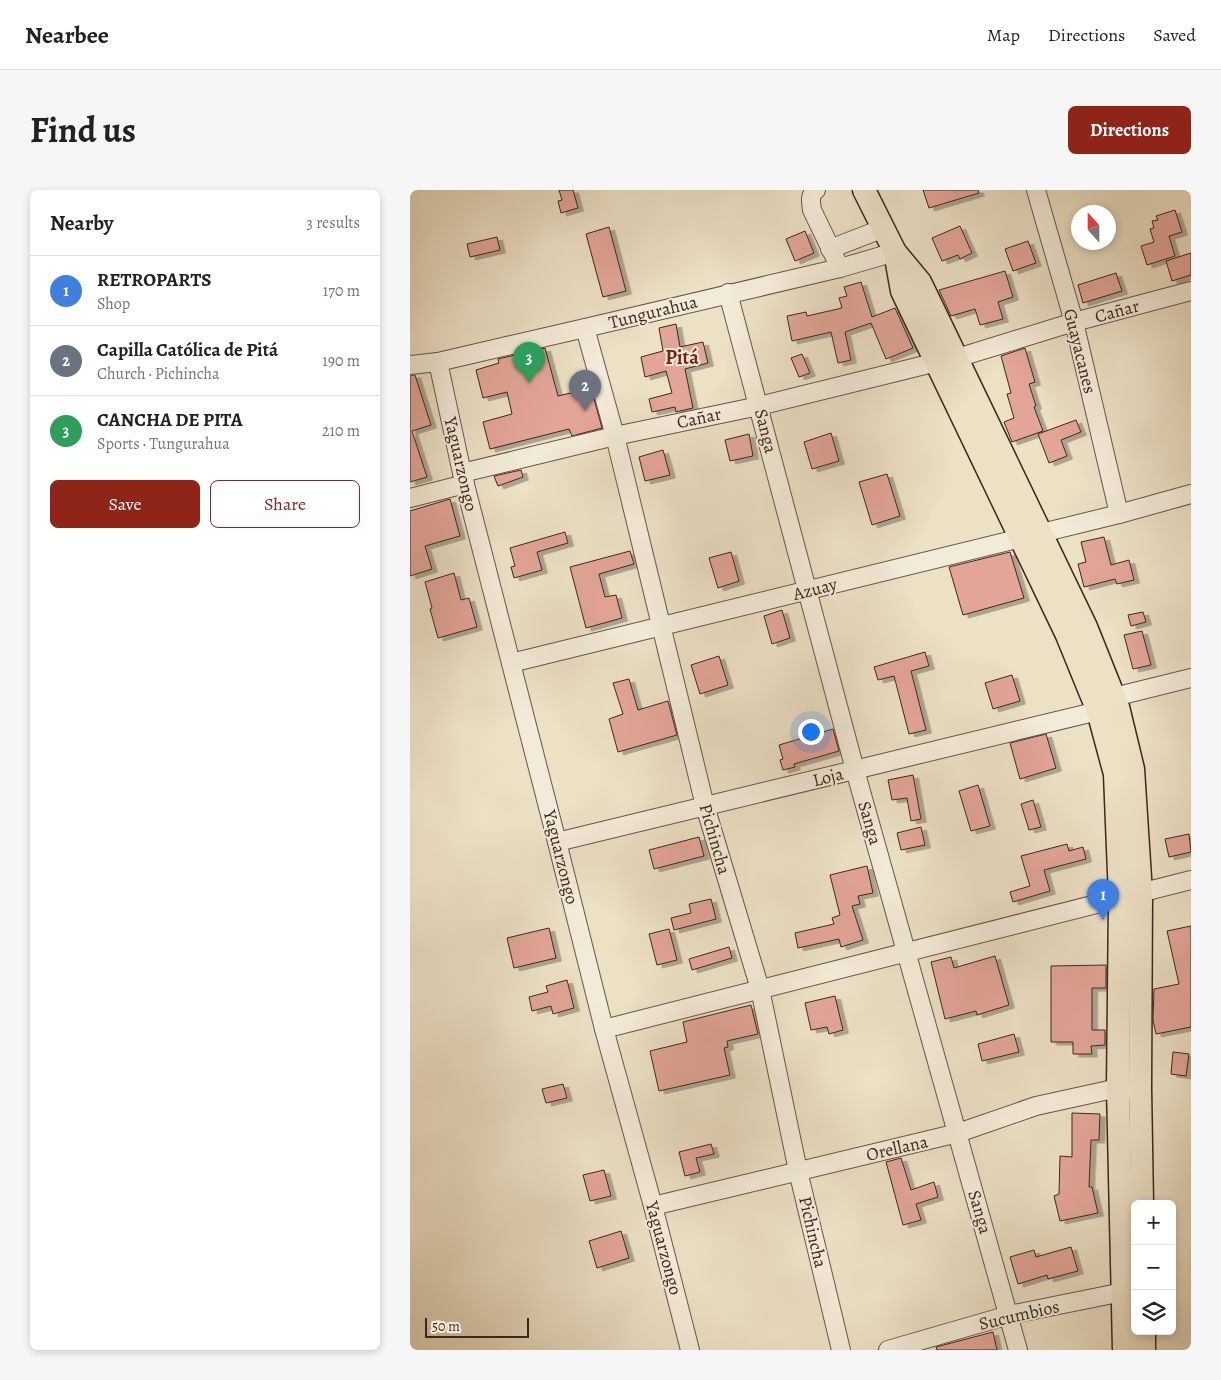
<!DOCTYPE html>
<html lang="en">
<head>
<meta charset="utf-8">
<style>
  :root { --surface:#fff; --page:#f6f6f6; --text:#222; --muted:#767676; --line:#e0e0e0; --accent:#8f2418 }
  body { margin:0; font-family:Alegreya,serif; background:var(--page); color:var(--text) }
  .controls { position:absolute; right:15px; bottom:15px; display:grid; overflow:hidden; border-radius:8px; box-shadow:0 2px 8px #0003 }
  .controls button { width:45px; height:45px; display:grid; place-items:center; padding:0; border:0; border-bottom:1px solid var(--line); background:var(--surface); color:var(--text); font:25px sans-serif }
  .compass { position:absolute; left:661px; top:15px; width:45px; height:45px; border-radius:50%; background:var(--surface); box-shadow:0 2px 8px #0003; rotate:339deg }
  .scale { position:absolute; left:15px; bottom:12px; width:104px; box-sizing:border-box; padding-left:5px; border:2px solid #3c271e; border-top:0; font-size:14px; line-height:18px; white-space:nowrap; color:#3c271e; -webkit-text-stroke:4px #f3ebd9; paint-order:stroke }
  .you { position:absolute; left:400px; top:541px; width:18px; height:18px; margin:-12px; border:4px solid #fff; border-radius:50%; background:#1a73e8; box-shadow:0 0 0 8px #1a73e833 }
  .badge { display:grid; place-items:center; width:32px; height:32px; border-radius:50%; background:var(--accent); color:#fff; font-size:16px; font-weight:700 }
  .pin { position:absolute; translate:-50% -41px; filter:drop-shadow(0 1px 2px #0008) }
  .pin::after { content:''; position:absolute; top:26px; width:18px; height:15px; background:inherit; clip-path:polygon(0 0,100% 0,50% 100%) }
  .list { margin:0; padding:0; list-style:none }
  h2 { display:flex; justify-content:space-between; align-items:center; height:65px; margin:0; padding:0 20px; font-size:21px }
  h2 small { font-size:16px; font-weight:400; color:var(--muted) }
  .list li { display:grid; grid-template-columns:32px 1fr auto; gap:15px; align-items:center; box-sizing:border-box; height:70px; padding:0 20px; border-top:1px solid var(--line) }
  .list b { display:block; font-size:19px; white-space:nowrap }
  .list p { margin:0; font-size:16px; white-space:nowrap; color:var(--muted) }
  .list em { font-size:16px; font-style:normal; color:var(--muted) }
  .actions { display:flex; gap:10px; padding:15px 20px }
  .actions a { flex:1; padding:11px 0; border:1px solid var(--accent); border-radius:8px; text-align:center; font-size:18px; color:var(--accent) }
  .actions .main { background:var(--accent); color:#fff }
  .icon { flex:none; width:28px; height:28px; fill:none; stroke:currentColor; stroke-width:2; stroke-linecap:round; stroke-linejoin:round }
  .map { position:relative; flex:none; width:781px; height:1160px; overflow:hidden; border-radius:8px }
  header { display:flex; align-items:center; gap:30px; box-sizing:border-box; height:70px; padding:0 25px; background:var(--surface); border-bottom:1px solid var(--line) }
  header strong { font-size:24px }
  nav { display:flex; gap:28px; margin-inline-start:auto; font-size:18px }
  .intro { display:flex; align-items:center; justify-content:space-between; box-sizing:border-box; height:120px; padding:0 30px }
  h1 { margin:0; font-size:35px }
  .button { padding:12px 22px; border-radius:8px; background:var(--accent); color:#fff; font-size:18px; font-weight:700 }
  main { display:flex; gap:30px; padding:0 30px }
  aside { flex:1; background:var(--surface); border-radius:8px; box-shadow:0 2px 8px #0003 }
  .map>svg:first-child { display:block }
  .building { fill:#e2a597; stroke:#3c271e; filter:url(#shadow) }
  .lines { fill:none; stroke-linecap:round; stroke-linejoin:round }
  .minor-casing { stroke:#685548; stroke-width:20 }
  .major-casing { stroke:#3c271e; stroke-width:25 }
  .minor { stroke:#f3ebd9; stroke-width:18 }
  .major { stroke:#ece0c5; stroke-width:22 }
  .labels { text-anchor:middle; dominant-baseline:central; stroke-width:4; stroke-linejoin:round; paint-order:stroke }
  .street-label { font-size:18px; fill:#3c271e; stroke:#f3ebd9 }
  .quarter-label { font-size:20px; font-weight:bold; fill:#7a1f14; stroke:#f3ebd9 }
</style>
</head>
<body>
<header>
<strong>Nearbee</strong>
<nav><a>Map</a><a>Directions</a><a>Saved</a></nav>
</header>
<div class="intro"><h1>Find us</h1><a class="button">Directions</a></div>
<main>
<aside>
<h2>Nearby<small>3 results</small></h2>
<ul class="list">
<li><span class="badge" style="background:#3f7fe0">1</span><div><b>RETROPARTS</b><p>Shop</p></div><em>170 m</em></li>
<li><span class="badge" style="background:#6b7280">2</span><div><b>Capilla Católica de Pitá</b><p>Church · Pichincha</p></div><em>190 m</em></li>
<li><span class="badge" style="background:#2e9e5b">3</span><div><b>CANCHA DE PITA</b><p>Sports · Tungurahua</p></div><em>210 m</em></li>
</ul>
<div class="actions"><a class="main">Save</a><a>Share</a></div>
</aside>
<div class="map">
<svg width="781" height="1160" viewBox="0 0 781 1160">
  <defs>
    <filter id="shadow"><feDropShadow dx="5.5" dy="3" stdDeviation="0" flood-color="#0004"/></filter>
  </defs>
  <rect width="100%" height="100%" fill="#ece0c5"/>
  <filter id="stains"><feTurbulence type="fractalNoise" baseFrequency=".004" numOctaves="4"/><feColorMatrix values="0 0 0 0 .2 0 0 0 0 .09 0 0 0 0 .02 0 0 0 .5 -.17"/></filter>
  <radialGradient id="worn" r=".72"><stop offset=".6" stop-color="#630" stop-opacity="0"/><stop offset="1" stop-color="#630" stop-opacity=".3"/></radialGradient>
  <g class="building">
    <polygon points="149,0 163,0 168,18 151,23 148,11 152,10"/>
    <polygon points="513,0 568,0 569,3 519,18"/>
    <polygon points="765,20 772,42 759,46 765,66 737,75 731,56 744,52 740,39 744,38 742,31 748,30 746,26"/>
    <polygon points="550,36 562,63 550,69 548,65 532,71 522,48"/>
    <polygon points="199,37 216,101 193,107 176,44"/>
    <polygon points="395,41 404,63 385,71 376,49"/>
    <polygon points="87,47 90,60 60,67 57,54"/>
    <polygon points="618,51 626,73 603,81 595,59"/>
    <polygon points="781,63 781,85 762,91 756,71"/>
    <polygon points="595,81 603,107 588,112 593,129 570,135 565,119 541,126 529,100"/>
    <polygon points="706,83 712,101 673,113 668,95"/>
    <polygon points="451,92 462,127 485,118 503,158 476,169 461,133 435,142 441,170 428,173 421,142 382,151 377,126 396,122 397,126 432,118 429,108 437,106 434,97"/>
    <polygon points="266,134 270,157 293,152 298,173 275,179 283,218 266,222 265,217 242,222 239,209 262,203 256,181 235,187 231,167 253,161 249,138"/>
    <polygon points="135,158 148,206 181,198 192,238 162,246 159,239 80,259 73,232 102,224 97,202 73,208 66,180 89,173 88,169"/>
    <polygon points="615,158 625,192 619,194 626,216 624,217 633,241 602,252 594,232 604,228 597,204 601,203 591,166"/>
    <polygon points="392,164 400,183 389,187 381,168"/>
    <polygon points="0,185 5,185 21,235 2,241 17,287 0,292"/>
    <polygon points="666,230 671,242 651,250 657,266 639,273 628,244"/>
    <polygon points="421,243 429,271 402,279 394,252"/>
    <polygon points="339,244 343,266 320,271 315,250"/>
    <polygon points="253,260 260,285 235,291 229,267"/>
    <polygon points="111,280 113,287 88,296 84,286"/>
    <polygon points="477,284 490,326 462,335 449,292"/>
    <polygon points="40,309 50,346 15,356 22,379 0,386 0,321"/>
    <polygon points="155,342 158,353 127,362 132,380 104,388 101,377 105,376 100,358"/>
    <polygon points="694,347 701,375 719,370 724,390 707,394 705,389 674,397 668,374 676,372 671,352"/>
    <polygon points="220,361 224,374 189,384 195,407 206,405 212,428 176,438 160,377"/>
    <polygon points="321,362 329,391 308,398 299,368"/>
    <polygon points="600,362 614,408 553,425 539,377"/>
    <polygon points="44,383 51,410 59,408 67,437 28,448 20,419 22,418 15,392"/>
    <polygon points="372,420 380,448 362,454 354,426"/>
    <polygon points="733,422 736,432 721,436 718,425"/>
    <polygon points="732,441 741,475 723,479 714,445"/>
    <polygon points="515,462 519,476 501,481 516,540 499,544 484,486 468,490 464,477"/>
    <polygon points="309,466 318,495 290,504 281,475"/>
    <polygon points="602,485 610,511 583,519 575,493"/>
    <polygon points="219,489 228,520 258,511 267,545 208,562 199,529 213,524 203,493"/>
    <polygon points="423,539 429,561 384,574 385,577 373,580 370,570 373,569 369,555"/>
    <polygon points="636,544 646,578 610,589 600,553"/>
    <polygon points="503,585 511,629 501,631 497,608 482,610 478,590"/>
    <polygon points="568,595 580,636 561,641 549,601"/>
    <polygon points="623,610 631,637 619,640 611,614"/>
    <polygon points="511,637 515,655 491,660 487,643"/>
    <polygon points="779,644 781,662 759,667 755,649"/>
    <polygon points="289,647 294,666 244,679 239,660"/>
    <polygon points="657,654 659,661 673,657 676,669 634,680 640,701 603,712 600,702 620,696 611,666"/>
    <polygon points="457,676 463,703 448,706 450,714 442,716 453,750 431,757 429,749 388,758 385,743 424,734 422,728 430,725 420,685"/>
    <polygon points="301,709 306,729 264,740 261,728 281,723 279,714"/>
    <polygon points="781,736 781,837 746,844 743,830 744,799 769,794 757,741"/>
    <polygon points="139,738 146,768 104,778 97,748"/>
    <polygon points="259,739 267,770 247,775 239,744"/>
    <polygon points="319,757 322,768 282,780 279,769"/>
    <polygon points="585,766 599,815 567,825 566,821 535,829 521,772 541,767 544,778"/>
    <polygon points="696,775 696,798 682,798 682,840 695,840 695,855 681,856 682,864 663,864 663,852 641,852 641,776"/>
    <polygon points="157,790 164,818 143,824 141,816 122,821 119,807 138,802 136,796"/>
    <polygon points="425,806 433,840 419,844 417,837 401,840 395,813"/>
    <polygon points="341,815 348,844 317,851 318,857 314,858 320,885 249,901 240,861 277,852 273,832"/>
    <polygon points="604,844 609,862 572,871 568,854"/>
    <polygon points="763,862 779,864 776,886 761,884"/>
    <polygon points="153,894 157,908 136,913 132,899"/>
    <polygon points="662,923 690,924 689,950 681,950 679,997 682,997 688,1023 650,1031 644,1006 649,1004 650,966 662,967"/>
    <polygon points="301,954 304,964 286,968 290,982 275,986 269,962"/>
    <polygon points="491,968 501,1000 524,992 528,1007 506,1014 511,1030 493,1035 476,972"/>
    <polygon points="194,980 201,1006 180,1011 173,985"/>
    <polygon points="211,1041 219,1068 187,1078 179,1051"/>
    <polygon points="661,1057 668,1081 638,1089 637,1085 608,1094 600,1067 624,1060 626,1067"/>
    <polygon points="583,1142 587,1160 527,1160 526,1157"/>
  </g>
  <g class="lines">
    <defs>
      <g id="minor">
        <path d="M406,0C399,5 401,12 402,20L430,78"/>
        <polyline points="626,0 664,132 709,324"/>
        <polyline points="420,59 474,38"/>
        <polyline points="318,103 445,580 608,1160"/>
        <polyline points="175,138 205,246 295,616 350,799 388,981 431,1160"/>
        <polyline points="547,168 664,132 781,101"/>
        <polyline points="28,172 52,283 147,652 194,839 243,1016 280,1160"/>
        <polyline points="0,175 28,172 175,138 430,78 485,62"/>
        <polyline points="52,283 205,246 349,216 527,172"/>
        <polyline points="0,308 55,294"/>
        <polyline points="101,473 709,324 781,304"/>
        <polyline points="704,507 781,488"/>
        <polyline points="147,652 688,521"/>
        <polyline points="194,839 781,690"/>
        <polyline points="243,1016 548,943 626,916 708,898 719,898"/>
        <polyline points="478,1160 599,1125 713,1102"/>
      </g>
      <g id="major">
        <polyline points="454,0 485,62 510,92 676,437 708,517 723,579 731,703 730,898 732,1014"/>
        <polyline points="485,62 492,101 657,445 688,521 705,584 710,708 708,898 714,1160"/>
        <polyline points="734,1141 734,1160"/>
      </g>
    </defs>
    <use href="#minor" class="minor-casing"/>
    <use href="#major" class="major-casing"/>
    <use href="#minor" class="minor"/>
    <use href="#major" class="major"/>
  </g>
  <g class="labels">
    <g class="street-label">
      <text transform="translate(707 121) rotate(-15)">Cañar</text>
      <text transform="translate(243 122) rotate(-14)">Tungurahua</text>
      <text transform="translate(670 161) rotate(76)">Guayacanes</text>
      <text transform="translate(289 228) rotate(-12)">Cañar</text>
      <text transform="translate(356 241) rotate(76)">Sanga</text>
      <text transform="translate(51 274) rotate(77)">Yaguarzongo</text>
      <text transform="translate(405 399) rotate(-14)">Azuay</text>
      <text transform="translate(418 587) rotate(-14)">Loja</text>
      <text transform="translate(460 633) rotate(74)">Sanga</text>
      <text transform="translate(305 649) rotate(74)">Pichincha</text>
      <text transform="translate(151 667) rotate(76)">Yaguarzongo</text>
      <text transform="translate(487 958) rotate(-13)">Orellana</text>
      <text transform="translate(570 1022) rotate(74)">Sanga</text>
      <text transform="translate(403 1042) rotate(77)">Pichincha</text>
      <text transform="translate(254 1058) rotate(75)">Yaguarzongo</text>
      <text transform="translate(609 1125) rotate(-13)">Sucumbios</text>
    </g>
    <g class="quarter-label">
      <text x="272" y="167">Pitá</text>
    </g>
  </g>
  <rect width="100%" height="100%" filter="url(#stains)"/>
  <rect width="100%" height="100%" fill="url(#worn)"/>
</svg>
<div class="controls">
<button>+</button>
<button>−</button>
<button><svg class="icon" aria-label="layers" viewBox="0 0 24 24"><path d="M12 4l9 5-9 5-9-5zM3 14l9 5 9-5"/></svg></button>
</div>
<svg class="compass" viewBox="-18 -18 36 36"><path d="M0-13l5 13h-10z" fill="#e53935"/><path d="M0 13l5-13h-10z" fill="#767676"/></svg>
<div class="scale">50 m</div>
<div class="you"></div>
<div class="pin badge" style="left:693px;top:730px;background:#3f7fe0">1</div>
<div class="pin badge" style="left:175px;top:221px;background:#6b7280">2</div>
<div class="pin badge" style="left:119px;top:193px;background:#2e9e5b">3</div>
</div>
</main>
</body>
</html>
